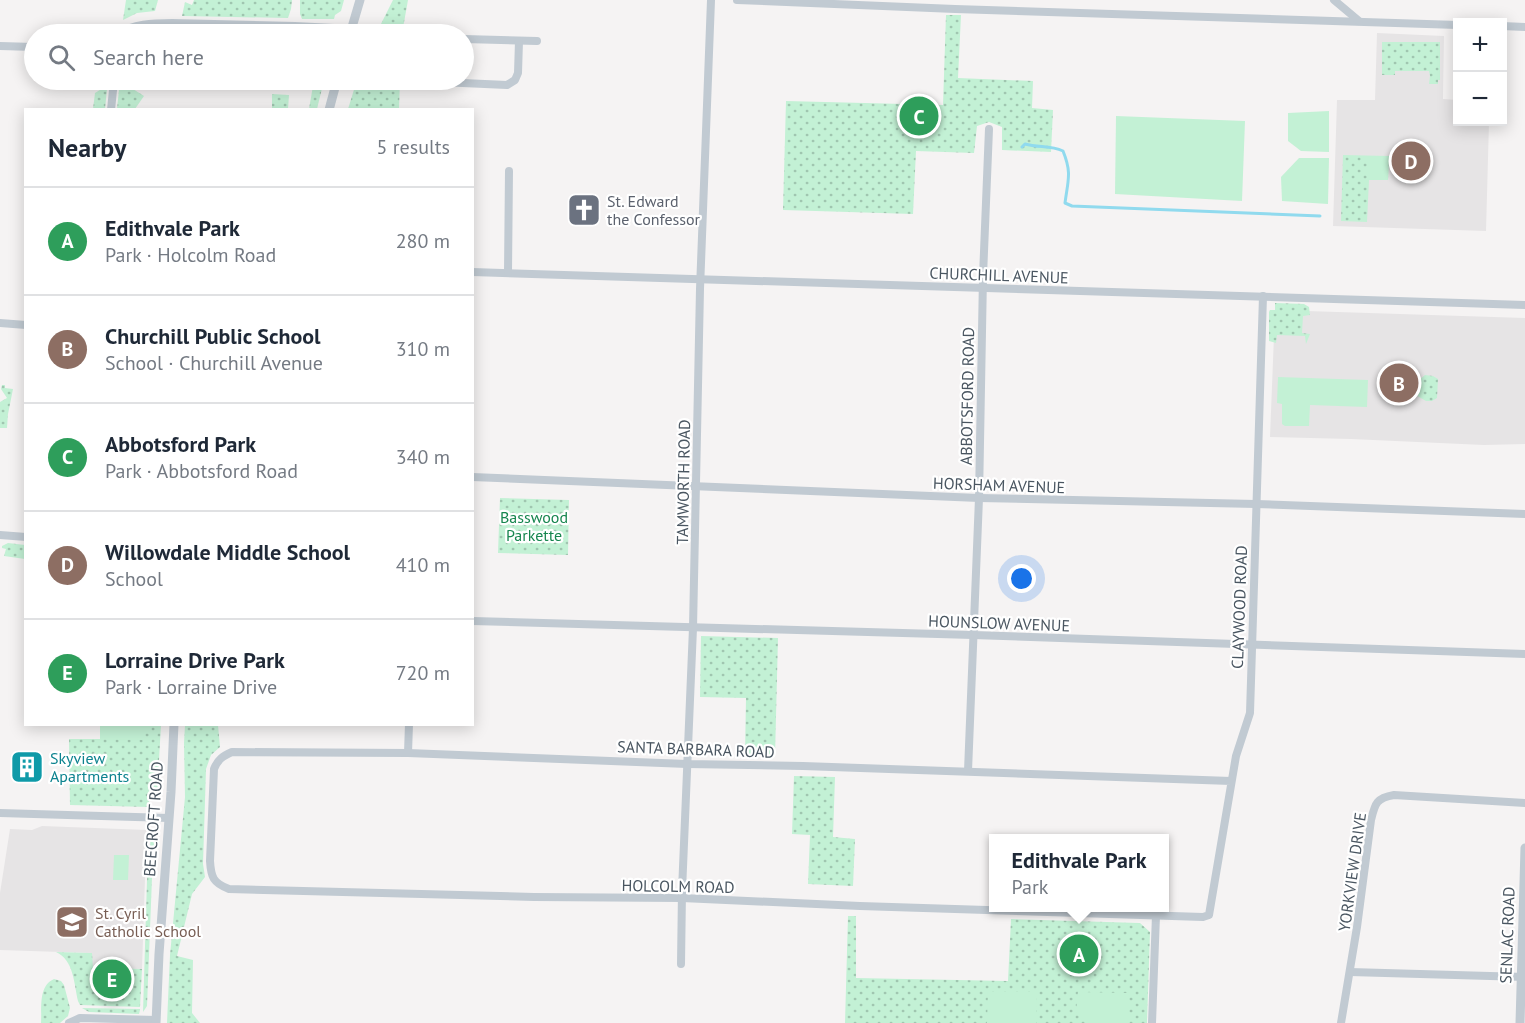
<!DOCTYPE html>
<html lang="en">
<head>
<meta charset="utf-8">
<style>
  :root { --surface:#fff; --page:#f2f2f3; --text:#1f2937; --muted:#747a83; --line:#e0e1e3; --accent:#1a73e8 }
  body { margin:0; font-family:"PT Sans",sans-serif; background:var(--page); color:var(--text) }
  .controls { position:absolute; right:18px; top:18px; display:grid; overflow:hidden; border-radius:0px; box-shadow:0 3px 15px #0003 }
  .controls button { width:54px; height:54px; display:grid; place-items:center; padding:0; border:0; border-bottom:2px solid var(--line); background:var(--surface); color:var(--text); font:30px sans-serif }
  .you { position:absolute; left:1022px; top:579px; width:21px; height:21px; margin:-15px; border:4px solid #fff; border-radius:50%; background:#1a73e8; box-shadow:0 0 0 9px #1a73e833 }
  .badge { display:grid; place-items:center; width:39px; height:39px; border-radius:50%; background:var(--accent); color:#fff; font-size:20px; font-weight:700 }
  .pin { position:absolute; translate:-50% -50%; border:3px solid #fff; box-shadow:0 2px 6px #0006 }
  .popup { position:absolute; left:989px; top:834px; width:180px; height:78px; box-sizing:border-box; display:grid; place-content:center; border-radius:0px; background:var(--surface); filter:drop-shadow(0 2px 4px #0005); font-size:20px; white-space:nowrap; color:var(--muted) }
  .popup b { font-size:22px; color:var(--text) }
  .popup::after { content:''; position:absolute; left:50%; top:100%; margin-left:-12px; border:12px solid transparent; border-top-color:var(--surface) }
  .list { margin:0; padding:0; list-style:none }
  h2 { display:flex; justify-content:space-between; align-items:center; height:78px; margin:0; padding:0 24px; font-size:26px }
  h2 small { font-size:20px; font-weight:400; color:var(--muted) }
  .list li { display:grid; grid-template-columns:39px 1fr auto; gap:18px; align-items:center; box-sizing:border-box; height:108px; padding:0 24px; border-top:2px solid var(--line) }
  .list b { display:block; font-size:22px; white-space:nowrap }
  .list p { margin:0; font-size:20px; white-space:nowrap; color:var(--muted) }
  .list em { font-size:20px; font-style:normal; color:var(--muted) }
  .icon { flex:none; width:33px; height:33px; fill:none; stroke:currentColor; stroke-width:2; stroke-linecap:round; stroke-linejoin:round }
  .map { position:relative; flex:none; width:1525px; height:1023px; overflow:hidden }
  .search { position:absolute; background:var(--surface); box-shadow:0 3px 15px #0003; left:24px; top:24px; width:450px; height:66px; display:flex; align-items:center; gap:15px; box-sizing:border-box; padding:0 21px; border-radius:33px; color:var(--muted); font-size:22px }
  .panel { position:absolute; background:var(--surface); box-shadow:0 3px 15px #0003; left:24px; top:108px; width:450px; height:618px; border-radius:0px }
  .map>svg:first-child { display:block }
  .education { fill:#e6e4e5 }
  .green { fill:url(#green-dots) }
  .pitch { fill:#c3f1d5 }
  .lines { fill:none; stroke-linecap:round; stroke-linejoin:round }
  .stream { stroke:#90daee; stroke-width:3 }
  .minor { stroke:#c1cad2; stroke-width:8 }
  .tertiary { stroke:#c1cad2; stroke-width:9 }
  .labels { text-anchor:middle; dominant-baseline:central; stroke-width:4.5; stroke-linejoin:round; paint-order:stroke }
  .worship-label { font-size:16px; fill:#5b616d; stroke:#fff; text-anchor:start }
  .street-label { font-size:16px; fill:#4a5661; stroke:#fff }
  .park-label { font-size:16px; fill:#17864f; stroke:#fff }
  .culture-label { font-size:16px; fill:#0d838f; stroke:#fff; text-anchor:start }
  .education-label { font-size:16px; fill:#785e54; stroke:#fff; text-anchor:start }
</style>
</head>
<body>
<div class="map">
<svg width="1525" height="1023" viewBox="0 0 1525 1023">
  <defs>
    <pattern id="green-dots" width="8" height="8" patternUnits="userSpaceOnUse" patternTransform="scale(1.5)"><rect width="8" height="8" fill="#c3f1d5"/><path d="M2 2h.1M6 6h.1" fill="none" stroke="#a0c6b0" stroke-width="1.8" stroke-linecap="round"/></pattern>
  </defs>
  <rect width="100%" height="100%" fill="#f5f3f3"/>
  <g class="education">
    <polygon points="1377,33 1444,36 1443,99 1457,100 1458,122 1489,122 1486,231 1333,226 1337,100 1375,100"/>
    <polygon points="1275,310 1525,318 1525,444 1484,445 1351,439 1270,437"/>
    <polygon points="42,826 147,830 148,833 145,878 142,969 92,968 92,953 0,950 0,893 10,829 32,830"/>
  </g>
  <g class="green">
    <polygon points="126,0 158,0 155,11 137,13 123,20"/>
    <polygon points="194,0 292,0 291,9 288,18 182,16 185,2 192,5"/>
    <polygon points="300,0 344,0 341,11 335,15 334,19 302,19 300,14"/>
    <polygon points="393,0 408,0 403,28 379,28"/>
    <polygon points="946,15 961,15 958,78 1033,81 1032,108 1053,110 1051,152 1002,150 1002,127 989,122 977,126 974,153 916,151 913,214 783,210 786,101 943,105"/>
    <polygon points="155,30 208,32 208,34 134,34"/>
    <polygon points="1382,42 1440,42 1440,80 1438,80 1438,84 1429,84 1430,76 1429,71 1395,71 1395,75 1382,75"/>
    <polygon points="120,80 133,87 133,89 144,96 135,109 117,109"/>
    <polygon points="314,80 324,80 317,109 309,109"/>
    <polygon points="357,80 400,80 399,109 348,109"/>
    <polygon points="103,88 107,89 105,109 93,109 95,93"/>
    <polygon points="272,94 289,95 288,109 272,109"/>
    <polygon points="1343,155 1389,156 1388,180 1369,180 1367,222 1341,221"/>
    <polygon points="1275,303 1304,304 1309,307 1310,315 1303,316 1302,333 1310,334 1306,344 1305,336 1277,335 1276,343 1269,341 1269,312 1270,310 1275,310"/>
    <polygon points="1425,375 1433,376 1438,379 1437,398 1432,401 1426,401 1407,390 1408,384 1418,381"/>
    <polygon points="2,385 5,385 5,388 13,389 8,414 7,428 0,428 0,402 7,398 1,389"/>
    <polygon points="500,498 569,500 568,555 498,553"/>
    <polygon points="8,543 25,545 25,559 4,556 6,549 2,548 2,546"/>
    <polygon points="701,636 778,638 775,756 745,755 746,698 700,697"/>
    <polygon points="100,725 161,725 157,795 156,801 149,801 149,807 70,805 69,739 100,739"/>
    <polygon points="185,725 218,725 220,747 211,755 206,769 203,864 205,877 192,894 177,956 193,960 192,1013 200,1023 167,1023 170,955 185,797 184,743"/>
    <polygon points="794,776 835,777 833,837 855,839 853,886 808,884 810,835 792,834"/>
    <polygon points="151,836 155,836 155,838 152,878 147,1006 143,1012 147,880"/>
    <polygon points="848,916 856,916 856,978 1008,981 1011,919 1140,923 1150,932 1147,1023 845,1023"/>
    <path d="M56,952L92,953L93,968L142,969L140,1007L80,1005L78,1001C74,984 74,960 56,952Z"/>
    <path d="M54,979L61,981L64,985L70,1008L68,1016L60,1023H41C42,1008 38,986 54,979Z"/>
    <polygon points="82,1008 140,1009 140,1010 139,1014 89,1012"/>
  </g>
  <g class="pitch">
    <polygon points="1329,111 1329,152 1301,151 1288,141 1288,113"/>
    <polygon points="1116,116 1245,121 1242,201 1115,194"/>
    <polygon points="1369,156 1389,156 1388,180 1369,180"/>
    <polygon points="1299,158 1329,158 1328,204 1282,201 1281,177"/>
    <polygon points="1278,377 1368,380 1367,407 1310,405 1309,426 1285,426 1282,424 1282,404 1277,403"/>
    <polygon points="100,725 144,725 144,740 100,739"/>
    <polygon points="114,855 129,855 128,880 113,880"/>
    <polygon points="988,992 1037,992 1036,1023 987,1023"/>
    <polygon points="1078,992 1127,993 1127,1023 1086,1023 1076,1012"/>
  </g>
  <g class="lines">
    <path class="stream" d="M1022,147L1025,144C1039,148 1050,145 1063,151C1072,173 1068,180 1065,203L1072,206L1320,216"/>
    <g class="minor">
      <polyline points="737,0 955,9 1458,25"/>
      <polyline points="1334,0 1359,21"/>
      <polyline points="1502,26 1525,27"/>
      <path d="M117,34C134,24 152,23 172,23L295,26L334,28L364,34"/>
      <polyline points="464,39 537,41"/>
      <polyline points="0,46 34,47"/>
      <polyline points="413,80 418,81 507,85 515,80 518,73 519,41"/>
      <polyline points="111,110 114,80"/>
      <polyline points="472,272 1525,305"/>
      <polyline points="508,272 509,171"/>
      <polyline points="0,323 26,325"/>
      <polyline points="472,477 979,498 1256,504 1525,514"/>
      <polyline points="0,535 26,537"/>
      <polyline points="472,621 973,635 1525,654"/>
      <polyline points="408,753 409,724"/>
      <polyline points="968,771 979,498 983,276 989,129"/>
      <path d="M1231,781L803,766L687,764L408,753L232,752C223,756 218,759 214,769L210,861C211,877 213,883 229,889L534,897L682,898L860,906L1203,917L1209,915L1236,756L1250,713L1263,296"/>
      <polyline points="0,813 169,818"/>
      <polyline points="681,964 682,891 693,628 700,289 711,0"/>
      <polyline points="1350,972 1525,977"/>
      <polyline points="69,1023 80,1018 156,1020"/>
      <polyline points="1152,1023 1156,915"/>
      <path d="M1341,1023L1357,927L1371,820C1375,804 1376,798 1394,795L1525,803"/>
    </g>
    <g class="tertiary">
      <polyline points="350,34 360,0"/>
      <polyline points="329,110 337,80"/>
      <polyline points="156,1023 159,954 171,792 174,724"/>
      <polyline points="1520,1023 1525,848"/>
    </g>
  </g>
  <defs>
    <symbol id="church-square" viewBox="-11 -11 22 22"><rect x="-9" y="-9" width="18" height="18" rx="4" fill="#6b7280" stroke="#fff"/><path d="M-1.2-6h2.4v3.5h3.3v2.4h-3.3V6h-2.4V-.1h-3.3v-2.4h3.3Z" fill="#fff"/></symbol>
    <symbol id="building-square" viewBox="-11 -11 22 22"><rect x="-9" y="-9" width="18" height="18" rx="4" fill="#0f9aa8" stroke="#fff"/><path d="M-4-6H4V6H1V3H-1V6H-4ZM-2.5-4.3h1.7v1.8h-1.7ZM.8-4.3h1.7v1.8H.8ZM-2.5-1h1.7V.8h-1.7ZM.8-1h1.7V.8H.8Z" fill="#fff"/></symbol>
    <symbol id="school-square" viewBox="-11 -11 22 22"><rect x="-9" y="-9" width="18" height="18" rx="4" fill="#8d6e63" stroke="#fff"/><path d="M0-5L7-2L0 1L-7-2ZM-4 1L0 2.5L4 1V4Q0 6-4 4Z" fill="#fff"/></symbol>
  </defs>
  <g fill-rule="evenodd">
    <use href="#church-square" x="565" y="191" width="38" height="38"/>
    <use href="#building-square" x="8" y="748" width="38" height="38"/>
    <use href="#school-square" x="53" y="903" width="38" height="38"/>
  </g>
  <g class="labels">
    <g class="worship-label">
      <text x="607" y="201">St. Edward<tspan x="607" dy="18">the Confessor</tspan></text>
    </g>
    <g class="street-label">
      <text transform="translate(999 275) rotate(2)">CHURCHILL AVENUE</text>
      <text transform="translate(967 396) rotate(-89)">ABBOTSFORD ROAD</text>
      <text transform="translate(683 482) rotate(-89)">TAMWORTH ROAD</text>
      <text transform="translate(999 485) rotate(2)">HORSHAM AVENUE</text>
      <text transform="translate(1239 607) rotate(-88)">CLAYWOOD ROAD</text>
      <text transform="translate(999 623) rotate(2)">HOUNSLOW AVENUE</text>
      <text transform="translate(696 749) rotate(2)">SANTA BARBARA ROAD</text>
      <text transform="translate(153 819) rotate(-86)">BEECROFT ROAD</text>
      <text transform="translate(1352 872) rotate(-82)">YORKVIEW DRIVE</text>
      <text transform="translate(678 886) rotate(1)">HOLCOLM ROAD</text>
      <text transform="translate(1507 935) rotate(-88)">SENLAC ROAD</text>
    </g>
    <g class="park-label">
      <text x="534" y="517">Basswood<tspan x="534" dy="18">Parkette</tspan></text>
    </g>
    <g class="culture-label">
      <text x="50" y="758">Skyview<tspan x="50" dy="18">Apartments</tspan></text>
    </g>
    <g class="education-label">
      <text x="95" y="913">St. Cyril<tspan x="95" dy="18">Catholic School</tspan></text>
    </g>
  </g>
</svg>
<div class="controls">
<button>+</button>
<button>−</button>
</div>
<div class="you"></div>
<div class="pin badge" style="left:1079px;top:954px;background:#2e9e5b">A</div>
<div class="popup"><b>Edithvale Park</b>Park</div>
<div class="pin badge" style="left:1399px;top:383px;background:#8d6e63">B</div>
<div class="pin badge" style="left:919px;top:116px;background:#2e9e5b">C</div>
<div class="pin badge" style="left:1411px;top:161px;background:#8d6e63">D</div>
<div class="pin badge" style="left:112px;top:979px;background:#2e9e5b">E</div>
<div class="search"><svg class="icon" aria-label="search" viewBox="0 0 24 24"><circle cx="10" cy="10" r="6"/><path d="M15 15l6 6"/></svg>Search here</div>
<section class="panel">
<h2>Nearby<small>5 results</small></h2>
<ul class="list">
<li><span class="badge" style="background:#2e9e5b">A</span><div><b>Edithvale Park</b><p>Park · Holcolm Road</p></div><em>280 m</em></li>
<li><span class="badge" style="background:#8d6e63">B</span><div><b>Churchill Public School</b><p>School · Churchill Avenue</p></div><em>310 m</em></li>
<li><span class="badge" style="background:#2e9e5b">C</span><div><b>Abbotsford Park</b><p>Park · Abbotsford Road</p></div><em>340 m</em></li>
<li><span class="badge" style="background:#8d6e63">D</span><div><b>Willowdale Middle School</b><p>School</p></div><em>410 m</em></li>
<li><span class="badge" style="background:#2e9e5b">E</span><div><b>Lorraine Drive Park</b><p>Park · Lorraine Drive</p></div><em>720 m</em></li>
</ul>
</section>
</div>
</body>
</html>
